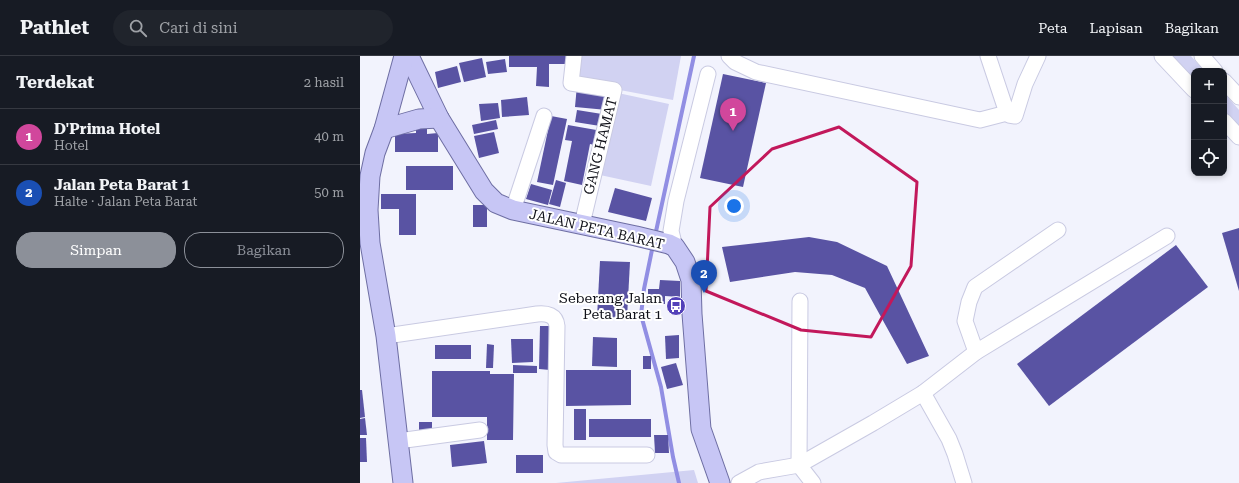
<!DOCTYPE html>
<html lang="id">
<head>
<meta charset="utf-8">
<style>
  :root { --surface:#171b24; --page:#20242c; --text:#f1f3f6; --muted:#9ea1a6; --line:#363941; --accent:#8c9099 }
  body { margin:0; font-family:"Roboto Serif",serif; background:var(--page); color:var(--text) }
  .controls { position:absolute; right:12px; top:12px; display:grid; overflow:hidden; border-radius:8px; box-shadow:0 2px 6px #0003 }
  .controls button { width:36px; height:36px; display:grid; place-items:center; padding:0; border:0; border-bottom:1px solid var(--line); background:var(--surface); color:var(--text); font:20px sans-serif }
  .you { position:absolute; left:374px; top:150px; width:14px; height:14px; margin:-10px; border:3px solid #fff; border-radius:50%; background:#1a73e8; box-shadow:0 0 0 6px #1a73e833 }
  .badge { display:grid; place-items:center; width:26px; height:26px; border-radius:50%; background:var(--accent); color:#fff; font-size:13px; font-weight:700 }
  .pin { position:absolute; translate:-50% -33px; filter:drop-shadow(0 1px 2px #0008) }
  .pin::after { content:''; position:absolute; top:21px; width:14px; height:12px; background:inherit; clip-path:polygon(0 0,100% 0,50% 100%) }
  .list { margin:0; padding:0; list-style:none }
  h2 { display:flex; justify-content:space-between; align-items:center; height:52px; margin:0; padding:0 16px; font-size:17px }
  h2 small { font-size:13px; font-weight:400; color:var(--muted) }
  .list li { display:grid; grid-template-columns:26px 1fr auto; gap:12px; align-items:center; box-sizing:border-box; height:56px; padding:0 16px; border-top:1px solid var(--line) }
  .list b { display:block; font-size:15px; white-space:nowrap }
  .list p { margin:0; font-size:13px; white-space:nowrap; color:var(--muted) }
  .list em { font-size:13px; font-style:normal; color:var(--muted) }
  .actions { display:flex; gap:8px; padding:12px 16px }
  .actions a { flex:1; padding:9px 0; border:1px solid var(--accent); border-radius:16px; text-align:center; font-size:14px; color:var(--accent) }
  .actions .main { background:var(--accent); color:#fff }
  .icon { flex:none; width:22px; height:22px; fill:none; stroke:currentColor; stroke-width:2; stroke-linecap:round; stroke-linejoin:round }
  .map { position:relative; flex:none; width:879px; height:427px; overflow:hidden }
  header { display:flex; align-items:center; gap:24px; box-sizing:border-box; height:56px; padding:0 20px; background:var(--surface); border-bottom:1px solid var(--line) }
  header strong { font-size:19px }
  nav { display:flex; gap:22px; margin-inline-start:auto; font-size:14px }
  .search { width:280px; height:36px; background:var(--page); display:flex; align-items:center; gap:10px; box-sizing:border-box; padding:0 14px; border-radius:22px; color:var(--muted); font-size:15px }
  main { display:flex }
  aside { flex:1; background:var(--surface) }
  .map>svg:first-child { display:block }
  .green { fill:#d1d2f2 }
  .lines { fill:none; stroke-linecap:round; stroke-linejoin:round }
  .stream { stroke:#918ee3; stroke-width:4 }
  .building { fill:#5953a3 }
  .minor-casing { stroke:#c9cae2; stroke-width:17 }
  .major-casing { stroke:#6e6ea3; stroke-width:21 }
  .minor { stroke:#fff; stroke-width:15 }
  .major { stroke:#c7c6f5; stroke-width:19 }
  .marked { fill:none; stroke:#c2185b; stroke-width:3; stroke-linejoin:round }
  .labels { text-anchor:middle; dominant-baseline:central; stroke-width:4; stroke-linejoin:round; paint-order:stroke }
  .street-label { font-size:14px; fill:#101119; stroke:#fff }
  .poi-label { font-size:14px; fill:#101119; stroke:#fff; text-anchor:end }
</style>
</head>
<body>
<header>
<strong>Pathlet</strong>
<div class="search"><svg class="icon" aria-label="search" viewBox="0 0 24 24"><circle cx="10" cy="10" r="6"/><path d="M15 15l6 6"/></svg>Cari di sini</div>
<nav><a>Peta</a><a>Lapisan</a><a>Bagikan</a></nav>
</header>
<main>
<aside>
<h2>Terdekat<small>2 hasil</small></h2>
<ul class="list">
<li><span class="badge" style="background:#d1479c">1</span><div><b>D'Prima Hotel</b><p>Hotel</p></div><em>40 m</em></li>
<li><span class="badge" style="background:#1a4fb4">2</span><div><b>Jalan Peta Barat 1</b><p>Halte · Jalan Peta Barat</p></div><em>50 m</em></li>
</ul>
<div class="actions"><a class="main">Simpan</a><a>Bagikan</a></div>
</aside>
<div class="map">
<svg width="879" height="427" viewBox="0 0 879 427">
  <rect width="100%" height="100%" fill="#f2f3fd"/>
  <g class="green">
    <polygon points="216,0 321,0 313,44 212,25"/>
    <polygon points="813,0 831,0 844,15 834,15 834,23"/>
    <polygon points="258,37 309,48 291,130 240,119"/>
    <polygon points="864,37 879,54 879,73 864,57"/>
    <polygon points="334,414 338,427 196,427"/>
  </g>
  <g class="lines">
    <g class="stream">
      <polyline points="295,180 334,0"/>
      <polyline points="293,189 284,233 281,259 301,331 313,401 319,427"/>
    </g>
  </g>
  <g class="building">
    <polygon points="149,0 211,0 211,8 189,8 189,31 176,30 177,11 149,11"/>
    <polygon points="122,2 126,21 104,26 99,7"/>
    <polygon points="145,3 147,16 128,18 126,6"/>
    <polygon points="97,10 101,26 78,32 75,16"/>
    <polygon points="363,18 406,27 383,131 340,122"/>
    <polygon points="217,29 250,33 247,54 215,51"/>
    <polygon points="167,41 169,59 142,61 141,44"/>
    <polygon points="138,47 140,62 121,65 119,48"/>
    <polygon points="217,54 242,58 240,70 215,66"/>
    <polygon points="191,60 207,63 193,129 177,126"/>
    <polygon points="136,64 138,73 114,78 112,69"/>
    <polygon points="56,69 67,69 67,78 78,77 78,96 35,96 35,78 56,77"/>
    <polygon points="208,69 242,75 239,90 230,88 222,129 204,125 212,85 205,84"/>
    <polygon points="134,76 139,97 119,102 114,80"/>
    <rect x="46" y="110" width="47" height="24"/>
    <polygon points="196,124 206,127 200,151 189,148"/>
    <polygon points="171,128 192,134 188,149 166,143"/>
    <polygon points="255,132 292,142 286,165 248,156"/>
    <polygon points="21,138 56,138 56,179 39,179 39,153 21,153"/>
    <rect x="113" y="149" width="14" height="22"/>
    <polygon points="879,172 879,235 862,177"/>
    <polygon points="449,181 477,186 527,210 569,300 547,308 505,232 472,219 435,216 370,226 362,191"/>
    <polygon points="816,189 848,231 689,350 657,308"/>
    <polygon points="240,205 270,206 267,262 237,261"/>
    <polygon points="300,224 320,225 320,241 305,240 305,248 288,248 288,233 299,233"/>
    <polygon points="180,270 191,270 190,314 179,313"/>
    <polygon points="319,279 319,302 306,303 305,280"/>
    <polygon points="233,281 257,282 257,311 232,310"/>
    <polygon points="151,283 173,283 173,306 152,307"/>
    <polygon points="127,288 134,289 133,312 126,312"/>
    <rect x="75" y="289" width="36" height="14"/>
    <rect x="283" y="300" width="8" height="13"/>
    <polygon points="316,307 323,329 307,333 301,311"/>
    <polygon points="153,309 177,310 177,317 153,317"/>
    <polygon points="206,314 271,314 271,349 206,350"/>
    <polygon points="72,315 130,315 130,318 154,318 153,384 127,384 127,361 72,361"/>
    <polygon points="0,334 2,334 5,361 0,362"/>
    <rect x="214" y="353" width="12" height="31"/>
    <polygon points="5,362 7,379 0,379 0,363"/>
    <rect x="229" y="363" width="62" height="18"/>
    <rect x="59" y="366" width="13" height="10"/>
    <polygon points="294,379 308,379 309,397 295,397"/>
    <polygon points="0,382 6,382 7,406 0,406"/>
    <polygon points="124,385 127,407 92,411 90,389"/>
    <rect x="156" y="399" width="27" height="18"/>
  </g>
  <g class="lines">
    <defs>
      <g id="minor">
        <polyline points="214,0 211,27 254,34 222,168"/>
        <polyline points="369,0 375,6 396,16 620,64 647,57"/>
        <polyline points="628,0 647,57 649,59 655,60 665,28 678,0"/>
        <polyline points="802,0 834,34"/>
        <polyline points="842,0 855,15"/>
        <polyline points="864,25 879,41"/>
        <polyline points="864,65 879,81"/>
        <polyline points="153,154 184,60"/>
        <polyline points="315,191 311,175 316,145 348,18"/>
        <polyline points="440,245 439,409 453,427"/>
        <path d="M26,280L177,258C187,257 196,259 197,270L195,389L196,396L201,399H287"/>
        <polyline points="616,296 605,265 609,246 615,231 698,174"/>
        <polyline points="563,337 589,383 595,398 604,427"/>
        <polyline points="38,385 120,374"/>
        <polyline points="379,427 399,416 439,409 513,367 563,337 616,296 807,180"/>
      </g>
      <g id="major">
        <polyline points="49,0 79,62 124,135 136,147 153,154 276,180 309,188 315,191 325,206 331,224 332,258 341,373 360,427"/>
        <polyline points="24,73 59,63 79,62"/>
        <polyline points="43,427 26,280 10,187 8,154 10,120 15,97 24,73 44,0"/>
      </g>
    </defs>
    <use href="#minor" class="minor-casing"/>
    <use href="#major" class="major-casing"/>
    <use href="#minor" class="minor"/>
    <use href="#major" class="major"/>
  </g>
  <path class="marked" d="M479,71L557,126L551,210L511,281L441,274L346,235L350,151L412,93Z"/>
  <defs>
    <symbol id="bus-disc" viewBox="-11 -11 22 22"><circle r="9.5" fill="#5341b9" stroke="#fff"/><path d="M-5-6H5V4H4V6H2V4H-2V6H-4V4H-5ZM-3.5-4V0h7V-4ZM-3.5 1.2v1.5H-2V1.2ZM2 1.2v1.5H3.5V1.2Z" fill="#fff"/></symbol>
  </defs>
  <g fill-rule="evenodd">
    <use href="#bus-disc" x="305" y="239" width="22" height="22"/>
  </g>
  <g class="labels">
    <g class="street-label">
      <text transform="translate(240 90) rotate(-76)">GANG HAMAT</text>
      <text transform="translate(237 173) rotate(13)">JALAN PETA BARAT</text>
    </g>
    <g class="poi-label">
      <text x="302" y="242">Seberang Jalan<tspan x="302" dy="16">Peta Barat 1</tspan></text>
    </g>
  </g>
</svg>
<div class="controls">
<button>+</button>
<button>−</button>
<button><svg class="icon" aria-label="locate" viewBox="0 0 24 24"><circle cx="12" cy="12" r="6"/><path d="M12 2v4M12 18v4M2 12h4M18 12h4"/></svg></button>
</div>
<div class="you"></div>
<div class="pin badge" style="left:373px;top:75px;background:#d1479c">1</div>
<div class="pin badge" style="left:344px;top:237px;background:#1a4fb4">2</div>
</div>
</main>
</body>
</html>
